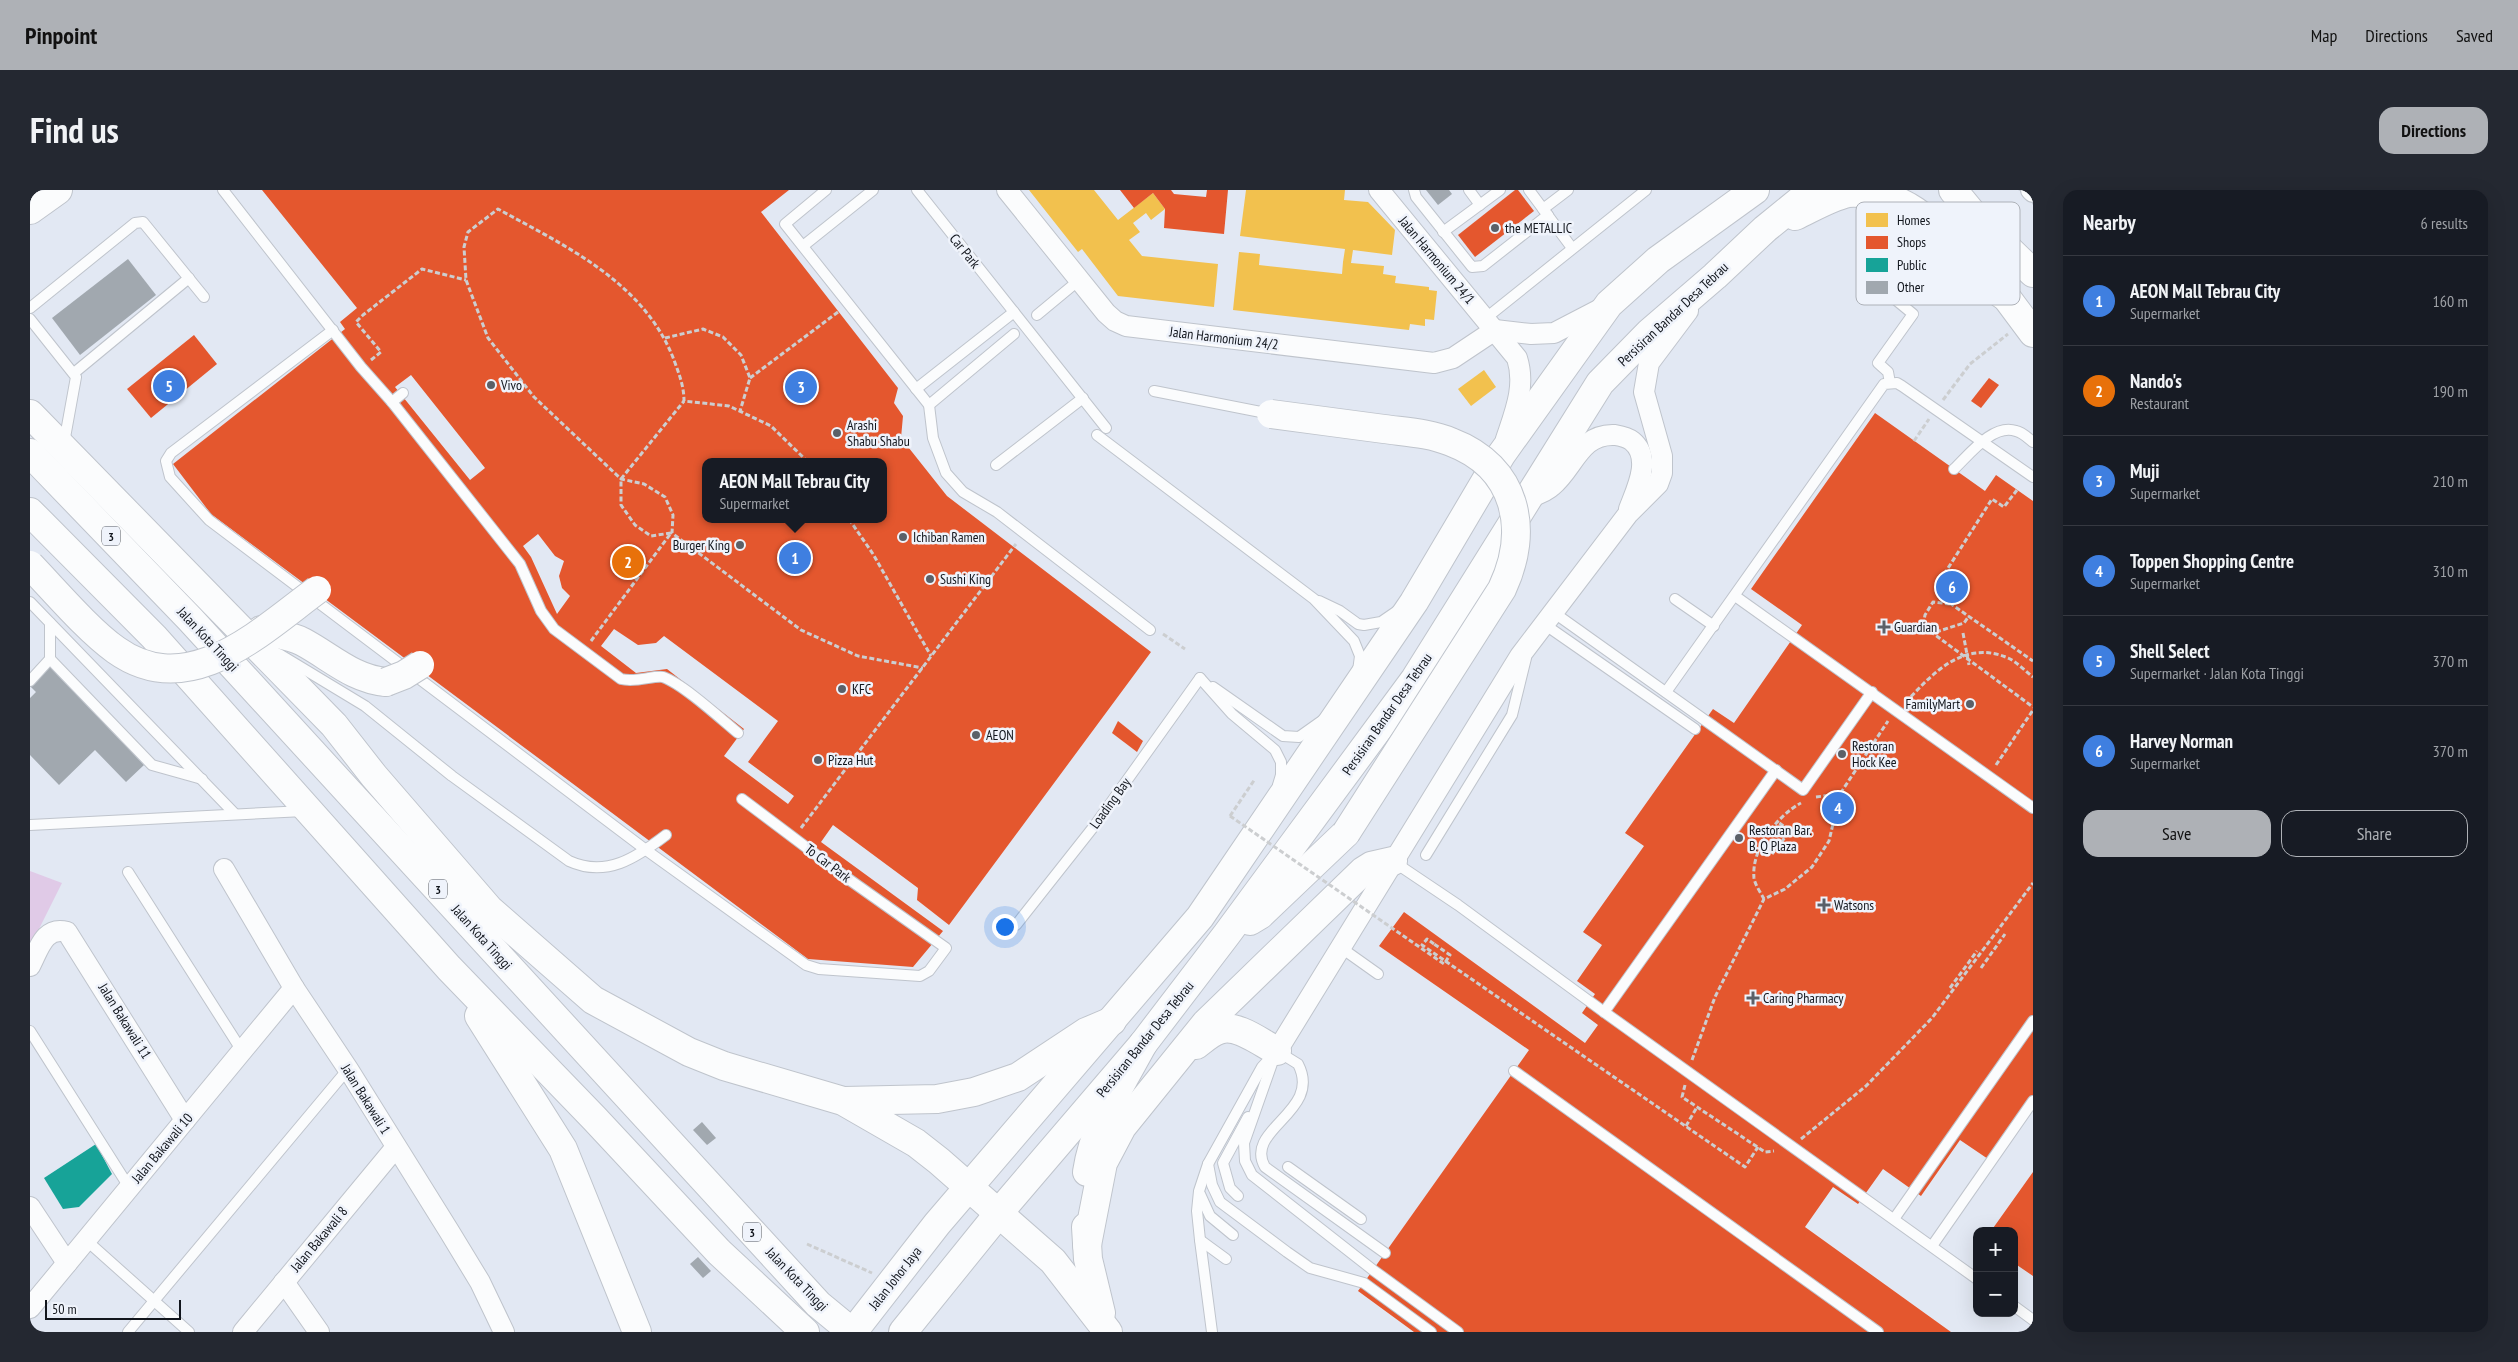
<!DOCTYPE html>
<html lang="en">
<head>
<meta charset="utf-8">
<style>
  :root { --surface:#171b24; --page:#242831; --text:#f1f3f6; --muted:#9ea1a6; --line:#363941; --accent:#aeb1b6 }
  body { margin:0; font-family:"PT Sans Narrow",sans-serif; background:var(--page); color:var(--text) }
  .controls { position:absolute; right:15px; bottom:15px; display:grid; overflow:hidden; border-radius:10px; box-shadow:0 5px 20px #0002 }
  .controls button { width:45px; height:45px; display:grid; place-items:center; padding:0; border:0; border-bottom:1px solid var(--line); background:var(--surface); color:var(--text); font:25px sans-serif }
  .scale { position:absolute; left:15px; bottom:12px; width:136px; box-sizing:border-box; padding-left:5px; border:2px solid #12161d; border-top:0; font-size:14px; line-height:18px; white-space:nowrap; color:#12161d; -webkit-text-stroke:4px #eff3fb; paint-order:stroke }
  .you { position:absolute; left:974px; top:736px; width:18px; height:18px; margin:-12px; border:4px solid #fff; border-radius:50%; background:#1a73e8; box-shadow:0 0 0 8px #1a73e833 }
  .badge { display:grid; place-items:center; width:32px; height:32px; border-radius:50%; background:var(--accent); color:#fff; font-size:16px; font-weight:700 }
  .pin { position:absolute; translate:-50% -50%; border:2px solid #fff; box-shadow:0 1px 5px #0006 }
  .popup { position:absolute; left:672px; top:268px; width:185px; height:65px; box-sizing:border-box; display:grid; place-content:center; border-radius:10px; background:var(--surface); filter:drop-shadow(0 1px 4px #0005); font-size:16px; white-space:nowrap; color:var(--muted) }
  .popup b { font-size:19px; color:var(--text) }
  .popup::after { content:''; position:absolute; left:50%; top:100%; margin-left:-10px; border:10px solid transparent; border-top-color:var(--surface) }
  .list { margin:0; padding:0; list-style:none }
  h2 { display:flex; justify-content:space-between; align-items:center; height:65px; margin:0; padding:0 20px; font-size:21px }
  h2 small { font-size:16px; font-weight:400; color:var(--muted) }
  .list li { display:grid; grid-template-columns:32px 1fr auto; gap:15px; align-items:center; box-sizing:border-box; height:90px; padding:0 20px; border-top:1px solid var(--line) }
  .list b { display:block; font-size:19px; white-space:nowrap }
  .list p { margin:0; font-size:16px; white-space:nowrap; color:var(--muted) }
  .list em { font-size:16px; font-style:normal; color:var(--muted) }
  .actions { display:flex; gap:10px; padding:15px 20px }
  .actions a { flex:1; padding:11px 0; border:1px solid var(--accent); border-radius:15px; text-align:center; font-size:18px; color:var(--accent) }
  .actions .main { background:var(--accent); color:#111 }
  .map { position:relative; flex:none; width:2003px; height:1142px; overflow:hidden; border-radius:15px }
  header { display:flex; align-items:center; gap:30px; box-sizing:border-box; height:70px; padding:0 25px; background:var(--accent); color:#111 }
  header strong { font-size:24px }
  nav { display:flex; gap:28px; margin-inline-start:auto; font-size:18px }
  .intro { display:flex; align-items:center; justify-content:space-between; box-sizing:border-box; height:120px; padding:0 30px }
  h1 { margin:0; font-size:35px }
  .button { padding:12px 22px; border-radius:15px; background:var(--accent); color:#111; font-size:18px; font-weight:700 }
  main { display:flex; gap:30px; padding:0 30px }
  aside { flex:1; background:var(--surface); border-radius:15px; box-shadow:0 5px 20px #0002 }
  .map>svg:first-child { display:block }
  .green { fill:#e0cae7 }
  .homes { fill:#f2c14e }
  .shops { fill:#e4572e; fill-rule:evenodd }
  .public { fill:#17a398 }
  .building { fill:#a1a8af }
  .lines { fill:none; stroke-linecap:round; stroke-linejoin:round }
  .lane-casing { stroke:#bfc4cc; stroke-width:12 }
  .street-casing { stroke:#bfc4cc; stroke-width:22 }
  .secondary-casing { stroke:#bfc4cc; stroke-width:30 }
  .highway-casing { stroke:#bfc4cc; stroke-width:30 }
  .path { stroke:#ccced0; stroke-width:3; stroke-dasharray:5 2.5; stroke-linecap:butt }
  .lane { stroke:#fbfcfd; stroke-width:10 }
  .street { stroke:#fbfcfd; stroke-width:20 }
  .secondary { stroke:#fbfcfd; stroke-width:28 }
  .highway { stroke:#fbfcfd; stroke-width:28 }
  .secondary-bridge-casing { stroke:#bfc4cc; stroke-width:30; stroke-linecap:butt }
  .highway-bridge-casing { stroke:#bfc4cc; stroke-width:30; stroke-linecap:butt }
  .path-bridge { stroke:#ccced0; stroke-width:3; stroke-dasharray:5 2.5; stroke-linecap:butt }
  .secondary-bridge { stroke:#fbfcfd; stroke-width:28 }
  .highway-bridge { stroke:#fbfcfd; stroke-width:28 }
  .poi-dot { fill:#5b6068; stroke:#eff3fb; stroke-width:2 }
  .labels { text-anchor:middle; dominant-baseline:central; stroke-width:5; stroke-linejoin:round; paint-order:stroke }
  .shield { fill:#eff3fb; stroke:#545860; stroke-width:1 }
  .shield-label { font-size:12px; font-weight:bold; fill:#12161d }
  .poi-label { font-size:14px; fill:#12161d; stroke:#eff3fb; text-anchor:start }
  .street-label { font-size:14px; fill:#12161d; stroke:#eff3fb }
  .key { fill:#eff3fb; stroke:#adb1b8; stroke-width:1 }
  .key-label { font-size:14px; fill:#12161d }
</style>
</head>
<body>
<header>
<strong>Pinpoint</strong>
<nav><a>Map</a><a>Directions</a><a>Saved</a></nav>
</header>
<div class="intro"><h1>Find us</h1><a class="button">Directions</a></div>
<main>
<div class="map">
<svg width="2003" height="1142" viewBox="0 0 2003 1142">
  <rect width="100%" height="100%" fill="#e2e8f3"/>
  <polygon class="green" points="0,681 32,693 0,757"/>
  <g class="homes">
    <polygon points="999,0 1064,0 1088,30 1123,3 1135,19 1121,30 1116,23 1103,33 1110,42 1099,50 1112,66 1188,74 1184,117 1088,106 1052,59 1048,62"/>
    <polygon points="1216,0 1315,0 1314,10 1338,12 1365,40 1362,65 1323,60 1321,73 1354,76 1353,84 1366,86 1365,93 1399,97 1399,100 1407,101 1404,130 1395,129 1395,136 1380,134 1379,140 1203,120 1209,62 1230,64 1229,75 1312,84 1313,72 1315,59 1210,46"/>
    <polygon points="1454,180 1466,197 1441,216 1428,199"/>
  </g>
  <g class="shops">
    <path d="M232,0H759L731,22L868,198L864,213L873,226L871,248L917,306L1121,462L919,735L887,710L888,698L803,635L791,652L913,741L883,777L778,769L181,324L143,274L315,139L310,132L327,118ZM381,185L455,278L440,290L365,197ZM676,272H854V329H676ZM508,344L525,366L534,371L529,386L532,398L540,406L527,424L501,367L493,356ZM584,439L608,455L626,453L634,446L748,531L718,572L764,606L758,614L694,566L714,539L637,479L606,483L571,456Z"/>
    <polygon points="1090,0 1141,0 1144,4 1176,7 1177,0 1198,0 1194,44 1134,38 1135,19 1123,3 1104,18"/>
    <polygon points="1485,0 1488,0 1504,21 1445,67 1428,45"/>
    <polygon points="164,145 187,174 121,228 97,199"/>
    <polygon points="1959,188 1969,195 1951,218 1941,211"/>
    <polygon points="1845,223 1955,301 1966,285 2003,311 2003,911 1961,971 1930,950 1891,1006 1853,979 1828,1014 1803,997 1775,1037 1921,1142 1384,1142 1328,1101 1499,860 1349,756 1374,722 1555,853 1568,835 1552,823 1565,804 1547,791 1572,755 1553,742 1614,656 1595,643 1683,519 1704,533 1772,435 1721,399"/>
    <polygon points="1088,531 1113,551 1107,562 1082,543"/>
    <polygon points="2003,982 2003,1086 1984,1073 1984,1041 1961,1041"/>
  </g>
  <polygon class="public" points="66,954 82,984 49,1017 33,1019 14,988"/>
  <g class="building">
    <polygon points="1396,0 1419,0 1422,4 1408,15"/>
    <polygon points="98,69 126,105 50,165 22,128"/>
    <polygon points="16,473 114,575 96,592 65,560 29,595 0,565 0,508 6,502 0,496"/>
    <polygon points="672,932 686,948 677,955 663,940"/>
    <polygon points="668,1067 681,1081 673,1088 660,1074"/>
  </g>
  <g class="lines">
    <defs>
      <g id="lane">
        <path d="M193,0L331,177L362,212L490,374L511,421L524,439L591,489C606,493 624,485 633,487C653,494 690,528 708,543"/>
        <polyline points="796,0 755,34 899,215 903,248 916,283 933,302 967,322 1120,440"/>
        <polyline points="887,0 1076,238"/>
        <polyline points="1384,0 1386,7 1442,77 1453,76 1518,25"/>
        <polyline points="1439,0 1450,15"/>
        <polyline points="1499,0 1542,58"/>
        <polyline points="1513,19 1538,0"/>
        <polyline points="1413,42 1470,0"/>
        <polyline points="773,56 843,0"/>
        <polyline points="1860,105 1883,124 1848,173 1858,182 1860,193"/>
        <polyline points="0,118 105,33 113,32 174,107"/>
        <polyline points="1007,125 1048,91"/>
        <polyline points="1456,128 1616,0"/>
        <polyline points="0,129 46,187 34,253"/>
        <polyline points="303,140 141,263 136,271 140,287 179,330 616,660 776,775 789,779 890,786 899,781 916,758 817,688 712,609"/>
        <polyline points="44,183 159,88"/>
        <polyline points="886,199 984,122"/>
        <polyline points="1124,201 1241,224"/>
        <polyline points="362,212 373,203"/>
        <polyline points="899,215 984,144"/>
        <polyline points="1067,245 1284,409 1324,451 1330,466 1328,481"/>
        <polyline points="966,275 1053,208"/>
        <path d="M1924,279C1939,265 1963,233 1986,241C1992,242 1998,248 2003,252"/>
        <polyline points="1705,406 2003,618"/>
        <polyline points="1645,409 1684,436"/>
        <polyline points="1289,411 1310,421 1328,434 1334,435 1351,432 1367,421"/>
        <polyline points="0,412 204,623"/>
        <polyline points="1523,422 1773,600 1842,502"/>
        <polyline points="20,433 20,469 122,575 172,589"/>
        <polyline points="1514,434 1665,539"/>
        <path d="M249,464L335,516L422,586L539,671C576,688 606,668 636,645"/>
        <polyline points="1170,488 1202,524 1245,560 1251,572 1251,585 1248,595"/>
        <polyline points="0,491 20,469"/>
        <polyline points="1183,497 1253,546 1269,547 1293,530"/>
        <polyline points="1636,502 1854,194 1867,193 1872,196 2003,287"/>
        <polyline points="0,635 274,621"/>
        <polyline points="1396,665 1482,525 1496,468"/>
        <polyline points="1364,672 1428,715 1574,822 1947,1089"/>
        <polyline points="98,682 212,861"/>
        <polyline points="986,735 1065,635 1170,488"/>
        <polyline points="1310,757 1348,784"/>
        <polyline points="1574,822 1746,580"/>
        <polyline points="0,841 99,997"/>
        <path d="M1247,861L1268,874C1293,922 1213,939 1235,977L1355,1063"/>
        <polyline points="1246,862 1214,953 1215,971 1222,985 1343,1080 1428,1142"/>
        <polyline points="1484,881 1848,1142"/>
        <polyline points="1178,974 1182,995 1190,1012 1257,1062 1280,1078 1334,1093 1401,1142"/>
        <polyline points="1258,977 1331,1029"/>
        <polyline points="1170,1004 1180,1026 1203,1045"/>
        <polyline points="1208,1006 1200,998 1193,973 1218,927"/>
        <polyline points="1864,1029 2003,831"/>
        <polyline points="56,1050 159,1142"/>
        <polyline points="1170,1050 1196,1069"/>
        <polyline points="1902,1056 2003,911"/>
        <polyline points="1984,1116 2003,1130"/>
        <polyline points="98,1142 318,879"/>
        <polyline points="1182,1142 1170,1050 1167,1021 1169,1001 1178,974 1232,877 1244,864"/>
      </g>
      <g id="street">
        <polyline points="977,0 1076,123 1085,131 1096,136 1404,173 1423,168 1465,140"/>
        <path d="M1349,0L1487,168C1496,196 1485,222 1476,249"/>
        <polyline points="2001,0 2003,2"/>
        <polyline points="1465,140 1501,144 1524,143 1576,116"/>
        <path d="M1498,308C1506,305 1516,302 1522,296C1544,278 1550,243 1585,245C1591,246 1597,247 1602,251C1623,268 1606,300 1599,319"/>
        <polyline points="194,679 264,798 318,879 419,1041 450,1092 474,1142"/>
        <path d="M0,776C9,759 14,736 37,742L155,930"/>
        <polyline points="1247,861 1490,466 1598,324 1628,294 1632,283 1632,266 1614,202 1619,173 1658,121"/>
        <polyline points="0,1017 37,1073"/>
        <polyline points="254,1092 289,1142"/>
        <polyline points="0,1118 264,798"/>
        <polyline points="213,1142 366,957"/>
      </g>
      <g id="secondary">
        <polyline points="1923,0 1946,28 2003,83"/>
        <polyline points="0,20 28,0"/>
        <path d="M1765,26C1782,18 1800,7 1818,3C1887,0 1912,47 1951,89C1958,96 1968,101 1976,107"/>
        <polyline points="1965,92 2003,143"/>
        <polyline points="1220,731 1230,725 1316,643"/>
        <polyline points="823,1142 907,1034 1170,727 1384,412 1471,265 1579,114 1628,70 1725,0"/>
        <polyline points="873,1142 978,1012 1113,854 1197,744 1385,489 1570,193 1620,142 1685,86 1735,39 1783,0"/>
      </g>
      <g id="highway">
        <polyline points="0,224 304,535 344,586 459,719 563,810 659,862 694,876 813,911 886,953 909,971 1023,1071 1078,1142"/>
        <polyline points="0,263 160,429 788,1114 822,1142"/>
        <polyline points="0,322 124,447 419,778 564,928 689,1062 775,1142"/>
        <path d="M231,440C244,444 260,445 273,452C301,467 323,489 356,492"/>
        <polyline points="449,826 533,959 607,1142"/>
        <path d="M1166,855C1173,850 1180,843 1189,840C1207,833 1231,853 1247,861"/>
        <polyline points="814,911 907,909 944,902 988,887 1056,842 1082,831"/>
        <path d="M1057,982C1064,935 1091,895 1113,854"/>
        <polyline points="1056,1037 1058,1069 1071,1123"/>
        <polyline points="1057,1055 1073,973 1092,937 1176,833 1333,681 1341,676 1363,671"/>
      </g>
    </defs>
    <use href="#lane" class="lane-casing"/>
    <use href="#street" class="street-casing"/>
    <use href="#secondary" class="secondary-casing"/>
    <use href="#highway" class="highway-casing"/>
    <g class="path">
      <polyline points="635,148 673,139 693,147 711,165 720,188 710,221"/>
      <polyline points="341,170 351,162 326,132 333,125 392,79 436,90"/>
      <polyline points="720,188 808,122"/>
      <polyline points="1913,210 1940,174 1978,144"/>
      <polyline points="1884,251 1899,229"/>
      <path d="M778,272L741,236L699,216L654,211C654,196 649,184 644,170C614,92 537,57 468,19L438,42L434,57L436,90L458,148L504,207L591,289L614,294L635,307L643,325L642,343L771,440L828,466L893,478"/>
      <polyline points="1987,300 1974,317 1962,309 1913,386 1910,400 1921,414 2003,471"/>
      <polyline points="819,329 843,364 901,466"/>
      <polyline points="641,343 621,346 605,335 591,315 591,289 654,211"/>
      <polyline points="1920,414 1903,412 1895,425 1893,436 2003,517"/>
      <polyline points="1906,442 1934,433 1939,426"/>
      <polyline points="1933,443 1939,475"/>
      <polyline points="1133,444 1155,459"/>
      <polyline points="561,451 641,343"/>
      <path d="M1876,512C1903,483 1934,449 1978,468C1987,472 1995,481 2003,487"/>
      <polyline points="1966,575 2003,520"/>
      <polyline points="1786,607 1810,604"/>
      <polyline points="1200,626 1225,589"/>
      <polyline points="771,638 986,354"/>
      <polyline points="1730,655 1742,664 1760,641 1748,632"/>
      <path d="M1734,709C1731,703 1725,695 1724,688C1721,659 1747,626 1771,613"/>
      <polyline points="1404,754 1397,749 1392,755 1715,977 1728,957"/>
      <polyline points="1951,778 1975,744"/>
      <polyline points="1920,798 1947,761"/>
      <polyline points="1662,870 1685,807 1734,709 1755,699 1782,677 1799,651 1810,604 1858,531"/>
      <polyline points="1655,895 1652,907 1735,962 1744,961"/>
      <polyline points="1656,936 1667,917"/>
      <polyline points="1771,949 1836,896 1902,828 2003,693"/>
      <polyline points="777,1054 842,1083"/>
    </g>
    <use href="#lane" class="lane"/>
    <use href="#street" class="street"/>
    <use href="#secondary" class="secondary"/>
    <use href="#highway" class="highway"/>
    <defs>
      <path id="secondary-bridge" d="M1241,224C1279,229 1316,234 1354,239C1376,242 1400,243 1421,252C1487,277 1500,340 1472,399L1316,643"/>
      <g id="highway-bridge">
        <path d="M0,375C25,401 58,440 86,460C159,512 230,442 287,400"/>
        <polyline points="356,492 374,485 390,475"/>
      </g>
    </defs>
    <use href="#secondary-bridge" class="secondary-bridge-casing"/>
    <use href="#highway-bridge" class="highway-bridge-casing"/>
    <polyline class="path-bridge" points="1200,626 1414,774 1420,765 1404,754"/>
    <use href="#secondary-bridge" class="secondary-bridge"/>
    <use href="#highway-bridge" class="highway-bridge"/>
  </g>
  <g class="poi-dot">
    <circle cx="1465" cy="38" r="5"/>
    <circle cx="461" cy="195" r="5"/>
    <circle cx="807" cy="243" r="5"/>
    <circle cx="873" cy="347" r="5"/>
    <circle cx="710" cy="355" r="5"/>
    <circle cx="900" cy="389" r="5"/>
    <path d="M1851.5 429.5h5v5h5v5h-5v5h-5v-5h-5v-5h5z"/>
    <circle cx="812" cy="499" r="5"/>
    <circle cx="1940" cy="514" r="5"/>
    <circle cx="946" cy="545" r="5"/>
    <circle cx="1812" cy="564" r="5"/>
    <circle cx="788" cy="570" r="5"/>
    <circle cx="1709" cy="648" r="5"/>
    <path d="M1791.5 707.5h5v5h5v5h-5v5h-5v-5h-5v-5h5z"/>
    <path d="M1720.5 800.5h5v5h5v5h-5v5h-5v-5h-5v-5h5z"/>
  </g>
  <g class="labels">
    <g class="shield">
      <rect x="72" y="336.5" width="18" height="19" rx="4"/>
      <rect x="399" y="689.5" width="18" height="19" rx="4"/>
      <rect x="713" y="1032.5" width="18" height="19" rx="4"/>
    </g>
    <g class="shield-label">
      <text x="81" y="346">3</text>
      <text x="408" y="699">3</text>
      <text x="722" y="1042">3</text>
    </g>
    <g class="poi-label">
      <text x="1475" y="38">the METALLIC</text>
      <text x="471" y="195">Vivo</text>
      <text x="817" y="235">Arashi<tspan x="817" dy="16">Shabu Shabu</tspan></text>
      <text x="883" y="347">Ichiban Ramen</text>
      <text x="700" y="355" text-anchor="end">Burger King</text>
      <text x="910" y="389">Sushi King</text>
      <text x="1864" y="437">Guardian</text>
      <text x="822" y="499">KFC</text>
      <text x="1930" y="514" text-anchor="end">FamilyMart</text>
      <text x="956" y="545">AEON</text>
      <text x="1822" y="556">Restoran<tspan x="1822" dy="16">Hock Kee</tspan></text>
      <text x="798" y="570">Pizza Hut</text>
      <text x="1719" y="640">Restoran Bar.<tspan x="1719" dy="16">B. Q Plaza</tspan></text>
      <text x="1804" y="715">Watsons</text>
      <text x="1733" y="808">Caring Pharmacy</text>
    </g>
    <g class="street-label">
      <text transform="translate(935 61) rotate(51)">Car Park</text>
      <text transform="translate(1407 70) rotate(50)">Jalan Harmonium 24/1</text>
      <text transform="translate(1643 124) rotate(-43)">Persisiran Bandar Desa Tebrau</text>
      <text transform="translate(1194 148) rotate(7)">Jalan Harmonium 24/2</text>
      <text transform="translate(178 449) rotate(47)">Jalan Kota Tinggi</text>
      <text transform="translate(1357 524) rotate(-55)">Persisiran Bandar Desa Tebrau</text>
      <text transform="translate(1080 613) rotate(-54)">Loading Bay</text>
      <text transform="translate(798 673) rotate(37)">To Car Park</text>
      <text transform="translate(452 747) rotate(48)">Jalan Kota Tinggi</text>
      <text transform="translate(95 831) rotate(58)">Jalan Bakawali 11</text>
      <text transform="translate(1115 849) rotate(-51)">Persisiran Bandar Desa Tebrau</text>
      <text transform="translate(336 909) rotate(58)">Jalan Bakawali 1</text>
      <text transform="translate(132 958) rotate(-50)">Jalan Bakawali 10</text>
      <text transform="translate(289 1049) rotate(-50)">Jalan Bakawali 8</text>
      <text transform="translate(865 1088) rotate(-52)">Jalan Johor Jaya</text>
      <text transform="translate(767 1089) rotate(46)">Jalan Kota Tinggi</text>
    </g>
  </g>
  <rect x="1826" y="12" width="164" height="103" rx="8" class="key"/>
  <rect x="1836" y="23" width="22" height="14" fill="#f2c14e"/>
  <rect x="1836" y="46" width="22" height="13" fill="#e4572e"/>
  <rect x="1836" y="68" width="22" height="14" fill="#17a398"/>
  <rect x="1836" y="91" width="22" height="13" fill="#a1a8af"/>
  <g class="key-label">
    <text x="1867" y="35">Homes</text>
    <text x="1867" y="57">Shops</text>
    <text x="1867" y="80">Public</text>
    <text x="1867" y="102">Other</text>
  </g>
</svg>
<div class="controls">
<button>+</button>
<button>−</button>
</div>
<div class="scale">50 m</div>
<div class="you"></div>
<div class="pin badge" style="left:765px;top:368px;background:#3f7fe0">1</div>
<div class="popup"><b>AEON Mall Tebrau City</b>Supermarket</div>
<div class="pin badge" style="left:598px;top:372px;background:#e8710a">2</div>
<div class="pin badge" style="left:771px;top:197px;background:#3f7fe0">3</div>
<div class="pin badge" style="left:1808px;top:618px;background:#3f7fe0">4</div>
<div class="pin badge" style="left:139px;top:196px;background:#3f7fe0">5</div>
<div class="pin badge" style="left:1922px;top:397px;background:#3f7fe0">6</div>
</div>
<aside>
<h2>Nearby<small>6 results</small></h2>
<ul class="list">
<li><span class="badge" style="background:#3f7fe0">1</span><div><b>AEON Mall Tebrau City</b><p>Supermarket</p></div><em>160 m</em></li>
<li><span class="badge" style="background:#e8710a">2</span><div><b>Nando's</b><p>Restaurant</p></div><em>190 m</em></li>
<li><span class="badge" style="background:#3f7fe0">3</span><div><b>Muji</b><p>Supermarket</p></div><em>210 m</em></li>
<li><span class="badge" style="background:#3f7fe0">4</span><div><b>Toppen Shopping Centre</b><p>Supermarket</p></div><em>310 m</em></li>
<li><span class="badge" style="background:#3f7fe0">5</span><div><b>Shell Select</b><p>Supermarket · Jalan Kota Tinggi</p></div><em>370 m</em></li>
<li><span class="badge" style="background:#3f7fe0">6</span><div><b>Harvey Norman</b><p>Supermarket</p></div><em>370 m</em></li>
</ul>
<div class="actions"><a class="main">Save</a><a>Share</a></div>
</aside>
</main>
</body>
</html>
